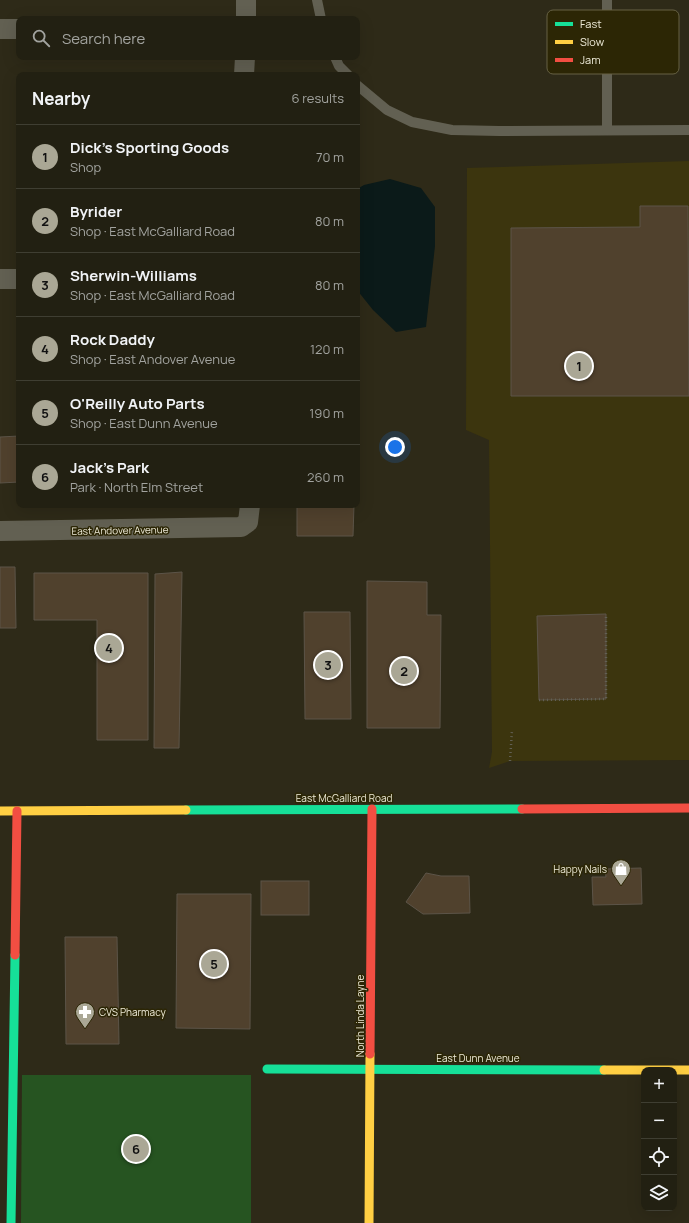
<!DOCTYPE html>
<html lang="en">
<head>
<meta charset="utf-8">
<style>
  :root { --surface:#222012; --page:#2e2d20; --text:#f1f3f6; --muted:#a2a39f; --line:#3f3e32; --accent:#aaa795 }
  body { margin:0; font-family:Manrope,sans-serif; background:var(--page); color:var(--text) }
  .controls { position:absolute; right:12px; bottom:12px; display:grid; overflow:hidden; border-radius:8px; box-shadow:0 4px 16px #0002 }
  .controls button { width:36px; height:36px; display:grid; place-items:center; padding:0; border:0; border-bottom:1px solid var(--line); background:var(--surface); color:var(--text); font:20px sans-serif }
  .you { position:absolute; left:395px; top:447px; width:14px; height:14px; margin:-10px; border:3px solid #fff; border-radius:50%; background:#1a73e8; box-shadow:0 0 0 6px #1a73e833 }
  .badge { display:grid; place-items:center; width:26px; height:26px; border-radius:50%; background:var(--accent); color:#111; font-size:13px; font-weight:700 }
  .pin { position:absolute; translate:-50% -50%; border:2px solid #fff; box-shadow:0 1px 4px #0006 }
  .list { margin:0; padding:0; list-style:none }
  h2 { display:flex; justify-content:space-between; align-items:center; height:52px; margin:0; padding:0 16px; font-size:17px }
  h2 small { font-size:13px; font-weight:400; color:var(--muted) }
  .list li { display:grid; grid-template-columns:26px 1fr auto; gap:12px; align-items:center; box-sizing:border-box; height:64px; padding:0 16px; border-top:1px solid var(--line) }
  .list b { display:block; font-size:15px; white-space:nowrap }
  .list p { margin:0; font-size:13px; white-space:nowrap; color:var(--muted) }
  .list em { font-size:13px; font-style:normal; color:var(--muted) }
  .icon { flex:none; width:22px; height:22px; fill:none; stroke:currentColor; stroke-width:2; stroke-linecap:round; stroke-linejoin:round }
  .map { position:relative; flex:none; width:689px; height:1223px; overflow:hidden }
  .search { position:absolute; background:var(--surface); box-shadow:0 4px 16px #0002; left:16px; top:16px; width:344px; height:44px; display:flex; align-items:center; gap:10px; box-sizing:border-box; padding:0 14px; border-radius:8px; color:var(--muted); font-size:15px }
  .panel { position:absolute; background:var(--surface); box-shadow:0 4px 16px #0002; left:16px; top:72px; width:344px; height:436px; border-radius:8px }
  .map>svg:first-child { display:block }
  .built { fill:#3c350e }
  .green { fill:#265421 }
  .water { fill:#0b1a19 }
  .building { fill:#50412d; stroke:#5c5448 }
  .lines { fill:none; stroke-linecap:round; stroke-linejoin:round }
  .path { stroke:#626054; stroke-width:2.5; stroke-dasharray:1 3; stroke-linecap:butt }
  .lane { stroke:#626052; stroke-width:10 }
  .street { stroke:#626052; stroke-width:20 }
  .fast { stroke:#16e098; stroke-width:9 }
  .slow { stroke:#ffcf43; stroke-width:9 }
  .jam { stroke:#f24e42; stroke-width:9 }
  .labels { text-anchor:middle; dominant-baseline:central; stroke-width:3; stroke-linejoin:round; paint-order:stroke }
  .street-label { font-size:10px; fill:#edead8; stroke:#2c2605 }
  .poi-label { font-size:10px; fill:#edead8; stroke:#2c2605; text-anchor:end }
  .key { fill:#2c2605; stroke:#666144; stroke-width:1 }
  .key-label { font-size:11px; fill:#edead8 }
</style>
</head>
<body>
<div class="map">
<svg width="689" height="1223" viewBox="0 0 689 1223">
  <rect width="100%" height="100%" fill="#2e2a18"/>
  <polygon class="built" points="689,161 689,760 510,761 489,768 492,752 489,440 466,430 467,168"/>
  <polygon class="green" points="22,1075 251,1075 251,1223 21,1223"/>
  <polygon class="water" points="390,179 421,188 435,207 435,246 426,327 396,332 373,310 357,290 357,189 364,185"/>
  <g class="building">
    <polygon points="640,206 688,206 689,396 511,396 511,228 640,227"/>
    <polygon points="19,436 19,482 0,483 0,437"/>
    <polygon points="297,505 354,505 353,536 297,536"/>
    <polygon points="0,567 15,567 16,628 0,628"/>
    <polygon points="182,572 179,748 154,748 155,574"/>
    <polygon points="34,573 148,573 148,740 97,740 97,620 34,620"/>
    <polygon points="367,581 427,582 427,615 441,615 440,728 367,728"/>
    <polygon points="304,612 350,612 351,719 305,719"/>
    <polygon points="606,614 606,699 539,700 537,616"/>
    <polygon points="641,868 642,904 593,905 592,877 606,877 605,869"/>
    <polygon points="426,873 441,876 469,876 470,913 423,914 406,902"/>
    <rect x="261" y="881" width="48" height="34"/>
    <polygon points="177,894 251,894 250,1029 176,1028"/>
    <polygon points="65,937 117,937 119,1044 66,1044"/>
  </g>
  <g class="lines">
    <g class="path">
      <polyline points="539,700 606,699 606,614"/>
      <polyline points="510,761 512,730"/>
    </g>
    <g class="lane">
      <polyline points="317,0 321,19"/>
      <polyline points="335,57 339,66 348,75"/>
      <polyline points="357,85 387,110 412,122 452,130 499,131 689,130"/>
      <polyline points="607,130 607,0"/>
    </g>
    <g class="street">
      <polyline points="246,19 246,0"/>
      <polyline points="0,29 19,29"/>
      <polyline points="244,75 245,57"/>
      <polyline points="0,279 19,279"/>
      <polyline points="0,531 241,527 248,522 250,505"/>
    </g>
    <g class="fast">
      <polyline points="186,810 522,809"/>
      <polyline points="267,1069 604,1070"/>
      <polyline points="11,1223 15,955"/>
    </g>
    <g class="slow">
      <polyline points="0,811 186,810"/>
      <polyline points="604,1070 689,1070"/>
      <polyline points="369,1223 370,1054"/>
    </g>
    <g class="jam">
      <polyline points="522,809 689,808"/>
      <polyline points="15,955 17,811"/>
      <polyline points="370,1054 372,809"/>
    </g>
  </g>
  <defs>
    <symbol id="shop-pin" viewBox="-11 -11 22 30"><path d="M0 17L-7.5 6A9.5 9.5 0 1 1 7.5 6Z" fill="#aaa795" stroke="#2c2605"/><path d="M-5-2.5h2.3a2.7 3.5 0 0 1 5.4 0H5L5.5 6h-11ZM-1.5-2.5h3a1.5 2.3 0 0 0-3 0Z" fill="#fff"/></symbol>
    <symbol id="pharmacy-pin" viewBox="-11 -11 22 30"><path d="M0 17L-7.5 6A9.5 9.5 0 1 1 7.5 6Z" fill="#aaa795" stroke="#2c2605"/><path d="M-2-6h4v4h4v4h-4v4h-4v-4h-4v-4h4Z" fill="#fff"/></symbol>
  </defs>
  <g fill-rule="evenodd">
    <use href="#shop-pin" x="610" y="858" width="22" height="30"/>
    <use href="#pharmacy-pin" x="74" y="1001" width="22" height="30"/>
  </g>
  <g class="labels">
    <g class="street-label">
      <text transform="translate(120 530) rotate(-1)">East Andover Avenue</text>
      <text x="344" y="798">East McGalliard Road</text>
      <text transform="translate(360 1016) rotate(-90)">North Linda Layne</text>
      <text x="478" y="1058">East Dunn Avenue</text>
    </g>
    <g class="poi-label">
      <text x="607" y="869">Happy Nails</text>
      <text x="99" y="1012" text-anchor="start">CVS Pharmacy</text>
    </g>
  </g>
  <rect x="547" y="10" width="132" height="64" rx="6" class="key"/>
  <rect x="555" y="22" width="18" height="4" fill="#16e098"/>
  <rect x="555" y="40" width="18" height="4" fill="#ffcf43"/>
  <rect x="555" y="58" width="18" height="4" fill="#f24e42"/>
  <g class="key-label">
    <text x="580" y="28">Fast</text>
    <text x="580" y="46">Slow</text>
    <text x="580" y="64">Jam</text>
  </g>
</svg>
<div class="controls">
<button>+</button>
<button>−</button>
<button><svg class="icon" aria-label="locate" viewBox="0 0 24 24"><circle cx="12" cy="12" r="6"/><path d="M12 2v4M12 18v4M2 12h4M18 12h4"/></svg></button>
<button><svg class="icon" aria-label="layers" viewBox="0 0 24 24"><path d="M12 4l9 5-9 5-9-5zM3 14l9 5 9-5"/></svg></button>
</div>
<div class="you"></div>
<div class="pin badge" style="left:579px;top:366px">1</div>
<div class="pin badge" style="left:404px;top:671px">2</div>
<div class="pin badge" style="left:328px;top:665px">3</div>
<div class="pin badge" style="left:109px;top:648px">4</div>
<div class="pin badge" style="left:214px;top:964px">5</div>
<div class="pin badge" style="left:136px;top:1149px">6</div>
<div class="search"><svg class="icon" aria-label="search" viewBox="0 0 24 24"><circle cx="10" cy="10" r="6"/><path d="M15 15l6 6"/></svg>Search here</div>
<section class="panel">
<h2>Nearby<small>6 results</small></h2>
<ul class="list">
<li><span class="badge">1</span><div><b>Dick's Sporting Goods</b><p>Shop</p></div><em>70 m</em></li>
<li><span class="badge">2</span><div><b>Byrider</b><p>Shop · East McGalliard Road</p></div><em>80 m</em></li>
<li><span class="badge">3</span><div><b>Sherwin-Williams</b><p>Shop · East McGalliard Road</p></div><em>80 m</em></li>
<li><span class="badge">4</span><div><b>Rock Daddy</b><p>Shop · East Andover Avenue</p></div><em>120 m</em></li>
<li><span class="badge">5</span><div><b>O'Reilly Auto Parts</b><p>Shop · East Dunn Avenue</p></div><em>190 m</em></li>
<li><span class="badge">6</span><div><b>Jack's Park</b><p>Park · North Elm Street</p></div><em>260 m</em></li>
</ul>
</section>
</div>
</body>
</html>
